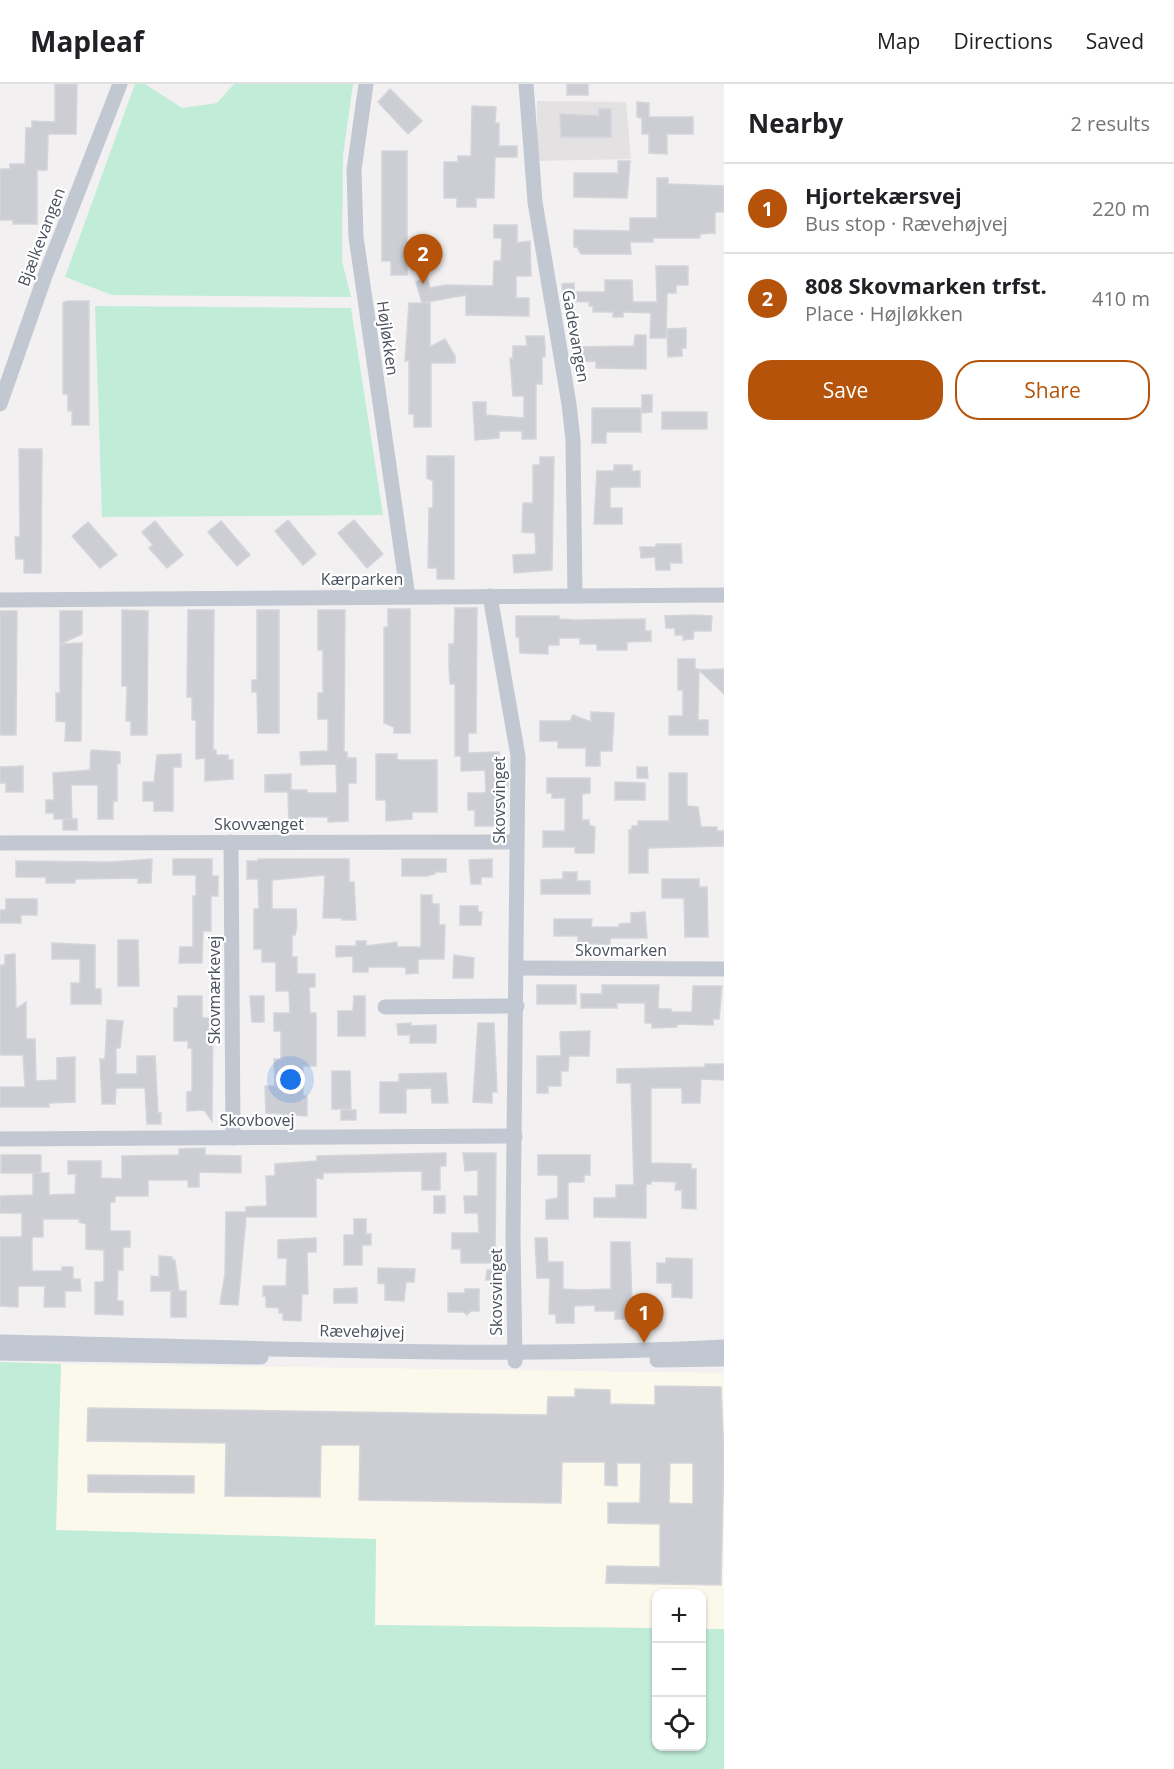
<!DOCTYPE html>
<html lang="en">
<head>
<meta charset="utf-8">
<style>
  :root { --surface:#fff; --page:#f6f6f6; --text:#202124; --muted:#757577; --line:#e0e0e0; --accent:#b45309 }
  body { margin:0; font-family:"Open Sans",sans-serif; background:var(--page); color:var(--text) }
  .controls { position:absolute; right:18px; bottom:18px; display:grid; overflow:hidden; border-radius:12px; box-shadow:0 2px 4px #0004 }
  .controls button { width:54px; height:54px; display:grid; place-items:center; padding:0; border:0; border-bottom:2px solid var(--line); background:var(--surface); color:var(--text); font:30px sans-serif }
  .you { position:absolute; left:291px; top:996px; width:21px; height:21px; margin:-15px; border:4px solid #fff; border-radius:50%; background:#1a73e8; box-shadow:0 0 0 9px #1a73e833 }
  .badge { display:grid; place-items:center; width:39px; height:39px; border-radius:50%; background:var(--accent); color:#fff; font-size:20px; font-weight:700 }
  .pin { position:absolute; translate:-50% -50px; filter:drop-shadow(0 2px 3px #0008) }
  .pin::after { content:''; position:absolute; top:32px; width:21px; height:18px; background:inherit; clip-path:polygon(0 0,100% 0,50% 100%) }
  .list { margin:0; padding:0; list-style:none }
  h2 { display:flex; justify-content:space-between; align-items:center; height:78px; margin:0; padding:0 24px; font-size:26px }
  h2 small { font-size:20px; font-weight:400; color:var(--muted) }
  .list li { display:grid; grid-template-columns:39px 1fr auto; gap:18px; align-items:center; box-sizing:border-box; height:90px; padding:0 24px; border-top:2px solid var(--line) }
  .list b { display:block; font-size:22px; white-space:nowrap }
  .list p { margin:0; font-size:20px; white-space:nowrap; color:var(--muted) }
  .list em { font-size:20px; font-style:normal; color:var(--muted) }
  .actions { display:flex; gap:12px; padding:18px 24px }
  .actions a { flex:1; padding:14px 0; border:2px solid var(--accent); border-radius:24px; text-align:center; font-size:21px; color:var(--accent) }
  .actions .main { background:var(--accent); color:#fff }
  .icon { flex:none; width:33px; height:33px; fill:none; stroke:currentColor; stroke-width:2; stroke-linecap:round; stroke-linejoin:round }
  .map { position:relative; flex:none; width:724px; height:1685px; overflow:hidden }
  header { display:flex; align-items:center; gap:36px; box-sizing:border-box; height:84px; padding:0 30px; background:var(--surface); border-bottom:2px solid var(--line) }
  header strong { font-size:28px }
  nav { display:flex; gap:33px; margin-inline-start:auto; font-size:21px }
  main { display:flex }
  aside { flex:1; background:var(--surface) }
  .map>svg:first-child { display:block }
  .commercial { fill:#fbf9eb }
  .education { fill:#e3e1e1 }
  .green { fill:#c1edd8 }
  .building { fill:#cdced4; stroke:#d4d5db; stroke-width:1.5; fill-rule:evenodd }
  .lines { fill:none; stroke-linecap:round; stroke-linejoin:round }
  .street { stroke:#c1c8d1; stroke-width:15 }
  .labels { text-anchor:middle; dominant-baseline:central; stroke-width:4.5; stroke-linejoin:round; paint-order:stroke }
  .street-label { font-size:16px; fill:#49505c; stroke:#fff }
</style>
</head>
<body>
<header>
<strong>Mapleaf</strong>
<nav><a>Map</a><a>Directions</a><a>Saved</a></nav>
</header>
<main>
<div class="map">
<svg width="724" height="1685" viewBox="0 0 724 1685">
  <rect width="100%" height="100%" fill="#f2f0f0"/>
  <polygon class="commercial" points="61,1280 724,1289 724,1545 702,1545 702,1510 656,1510 656,1544 375,1541 376,1455 56,1446"/>
  <polygon class="education" points="537,17 626,18 631,75 537,77"/>
  <g class="green">
    <polygon points="135,0 145,0 182,24 217,19 234,0 353,0 343,71 342,177 351,213 112,211 65,193"/>
    <polygon points="95,222 351,224 383,431 102,433"/>
    <polygon points="0,1278 61,1280 56,1446 376,1455 375,1541 656,1544 656,1662 702,1662 702,1545 724,1545 724,1685 0,1685"/>
  </g>
  <g class="building">
    <polygon points="55,0 77,0 76,50 48,50 47,86 37,86 37,140 13,140 13,136 0,136 0,85 10,85 10,80 25,80 26,44 32,44 32,37 55,38"/>
    <rect x="567" y="0" width="21" height="11"/>
    <polygon points="390,5 422,37 408,50 378,18"/>
    <polygon points="637,18 649,19 649,33 693,33 693,50 667,50 667,70 649,69 649,50 642,50 642,34 637,33"/>
    <polygon points="472,22 496,23 495,39 499,39 499,62 517,62 517,73 495,73 494,114 476,114 476,123 457,123 457,114 444,114 444,78 458,78 458,72 471,72"/>
    <polygon points="599,25 611,25 611,53 561,53 560,30 599,32"/>
    <polygon points="382,67 407,67 407,191 391,191 391,177 382,177"/>
    <polygon points="618,77 630,77 627,114 574,113 574,89 618,89"/>
    <polygon points="657,94 668,94 668,100 724,102 724,128 715,128 715,149 700,150 700,154 653,154 653,158 630,158 631,170 581,170 577,163 574,163 574,146 630,147 630,134 657,134"/>
    <polygon points="494,141 517,141 517,159 530,157 531,192 516,192 516,214 529,214 529,232 466,231 466,211 422,219 416,198 427,194 430,204 446,201 493,202 494,177 501,177 502,154 494,154"/>
    <polygon points="656,182 688,182 688,201 676,201 676,209 667,209 666,254 650,254 651,229 623,228 623,233 613,233 613,228 593,228 593,222 589,222 589,218 563,217 562,200 574,199 574,208 605,208 605,196 632,196 633,218 657,218"/>
    <polygon points="67,217 89,217 89,341 72,341 72,327 68,327 68,310 63,310 63,219"/>
    <polygon points="409,219 430,219 430,263 445,255 455,272 455,279 431,279 431,343 414,343 414,330 409,330 409,277 405,277"/>
    <polygon points="686,244 686,264 682,264 682,272 668,273 667,245"/>
    <polygon points="635,251 646,251 646,285 596,284 596,277 572,278 572,263 634,262"/>
    <polygon points="526,252 544,252 545,262 545,273 542,273 542,300 536,300 536,355 522,355 522,347 499,347 499,354 475,356 473,318 486,318 486,331 524,334 524,312 513,312 510,274 513,275 513,262 527,262"/>
    <polygon points="642,311 652,311 652,328 642,329"/>
    <polygon points="592,324 641,324 641,348 606,348 606,359 592,359"/>
    <rect x="662" y="328" width="45" height="17"/>
    <polygon points="19,365 42,365 41,489 24,489 24,475 16,475 15,453 20,453"/>
    <polygon points="427,372 454,372 454,495 437,495 437,484 428,484 429,424 433,424 433,397 427,394"/>
    <polygon points="540,373 554,373 552,486 514,489 513,471 536,470 535,449 522,448 523,419 533,419 533,381 540,381"/>
    <polygon points="614,381 632,381 632,387 640,387 640,403 610,403 610,424 622,424 622,440 594,440 597,387 614,387"/>
    <polygon points="288,436 316,470 303,481 275,447"/>
    <polygon points="354,436 383,470 367,484 338,449"/>
    <polygon points="155,437 183,471 167,484 149,464 153,461 142,448"/>
    <polygon points="221,437 250,471 237,482 208,448"/>
    <polygon points="88,438 117,471 100,484 72,452"/>
    <polygon points="656,460 681,460 682,479 670,479 670,486 656,486 655,473 641,474 640,463 656,463"/>
    <polygon points="455,524 477,524 476,649 468,649 468,669 499,668 499,691 507,691 508,703 498,704 498,742 475,742 475,726 468,726 468,709 486,709 485,686 461,687 461,672 455,672 455,600 450,600 449,582 449,560 454,560"/>
    <polygon points="388,525 410,525 410,649 394,649 394,643 384,639 384,543 388,543"/>
    <polygon points="122,526 148,527 147,651 131,651 131,637 126,637 127,602 122,602"/>
    <polygon points="188,526 214,526 213,666 216,666 216,671 228,671 228,676 233,676 233,695 205,697 205,674 196,675 196,636 192,636 192,613 187,613"/>
    <polygon points="257,526 279,526 279,649 258,649 257,608 252,608 252,596 257,596"/>
    <polygon points="318,526 345,526 344,668 347,668 347,674 356,674 356,699 348,699 348,737 328,738 328,733 300,733 300,740 289,740 288,708 265,708 265,691 291,690 291,706 307,706 307,709 337,709 336,680 301,681 300,668 328,667 328,635 318,635 318,609 323,609 323,566 318,566"/>
    <polygon points="0,527 17,527 16,651 0,651"/>
    <polygon points="60,527 82,527 82,550 60,560"/>
    <polygon points="693,531 712,532 711,547 694,547 693,555 683,556 683,551 675,551 675,544 666,544 665,532"/>
    <polygon points="516,532 559,532 559,535 575,536 645,535 645,547 651,547 651,557 627,558 627,566 597,566 597,560 580,560 580,554 559,554 559,561 548,561 548,570 520,569 519,553 516,553"/>
    <polygon points="82,559 81,657 65,657 66,638 56,637 56,609 60,609 60,560"/>
    <polygon points="678,575 695,575 695,585 699,585 698,636 708,636 708,651 669,651 669,632 683,632 683,606 678,606"/>
    <polygon points="724,585 724,610 699,586"/>
    <polygon points="591,628 614,629 612,667 600,667 600,682 586,682 586,664 558,664 558,657 540,657 540,637 570,637 573,631 591,638"/>
    <polygon points="91,666 120,668 120,680 117,679 117,717 113,717 113,735 98,735 98,701 71,701 72,735 54,735 54,729 46,729 46,716 54,716 53,689 90,686"/>
    <polygon points="181,670 181,683 173,683 173,727 154,727 154,717 143,717 143,698 154,698 157,671"/>
    <polygon points="376,670 397,670 397,676 437,676 437,728 412,728 412,735 386,737 386,716 376,716"/>
    <polygon points="23,682 23,708 6,708 6,699 0,699 0,683"/>
    <polygon points="637,683 647,683 648,694 637,694"/>
    <polygon points="669,689 687,689 687,722 698,723 701,743 717,743 717,747 724,747 724,762 648,764 648,789 629,789 629,746 632,746 632,742 638,742 638,737 669,737"/>
    <polygon points="547,694 590,694 590,709 582,710 582,736 589,736 589,741 595,743 594,769 575,769 575,763 543,763 543,747 565,747 565,714 552,714 552,709 547,709"/>
    <polygon points="615,698 645,699 645,716 615,716"/>
    <rect x="63" y="735" width="14" height="11"/>
    <polygon points="152,775 151,799 138,799 138,794 75,795 75,799 46,799 46,793 16,793 16,777 110,778"/>
    <polygon points="173,775 212,775 212,792 218,792 218,812 211,812 211,847 203,847 202,879 179,879 180,863 193,863 193,812 196,812 196,791 173,791"/>
    <polygon points="258,775 349,775 349,798 354,798 356,836 342,836 342,834 323,834 325,791 272,796 272,825 296,825 297,843 295,851 292,851 292,873 297,873 297,890 315,890 315,903 309,903 310,929 316,929 316,982 303,982 303,1012 307,1012 307,1032 266,1029 265,1002 275,1002 274,975 281,975 281,947 274,947 274,929 290,929 289,907 276,907 276,878 262,878 262,865 254,865 254,825 259,825 258,795 247,795 247,777 258,777"/>
    <polygon points="402,775 446,775 446,788 435,788 435,790 427,792 402,792"/>
    <polygon points="492,775 492,793 481,793 481,800 471,800 469,776"/>
    <polygon points="563,788 577,788 577,797 590,797 590,810 541,810 541,796 563,795"/>
    <polygon points="662,795 699,795 699,803 707,803 708,853 685,853 684,814 662,814"/>
    <polygon points="421,811 432,811 432,820 439,820 439,841 445,841 444,875 418,875 418,889 406,890 406,883 368,883 368,888 353,888 353,872 336,873 336,862 356,862 356,857 366,857 366,862 397,858 397,863 421,863"/>
    <polygon points="6,815 37,815 37,831 21,831 21,839 0,839 0,826 6,826"/>
    <polygon points="460,822 478,822 478,828 482,828 481,841 460,841"/>
    <polygon points="645,828 647,854 610,854 610,861 578,859 578,852 554,852 554,835 592,835 591,843 619,843 619,840 631,839 631,829"/>
    <polygon points="118,856 138,856 139,902 118,902"/>
    <polygon points="52,859 95,861 95,905 101,905 101,920 71,920 71,899 80,899 80,875 52,875"/>
    <polygon points="15,870 16,925 26,918 26,955 35,955 36,997 57,996 57,974 75,973 75,1018 49,1019 49,1023 0,1023 0,1003 25,1003 23,971 0,971 0,881 5,881 5,871"/>
    <polygon points="454,871 474,874 473,894 453,894"/>
    <rect x="537" y="901" width="39" height="19"/>
    <polygon points="602,901 659,901 658,925 671,925 671,928 692,928 693,902 722,902 719,935 713,935 713,941 677,940 677,943 652,944 652,939 645,939 645,919 617,919 617,924 581,924 581,910 602,910"/>
    <polygon points="178,912 202,912 202,934 213,934 212,1037 204,1026 187,1027 187,1008 192,1007 192,964 188,964 188,957 174,957 174,924 178,924"/>
    <polygon points="250,912 264,912 264,938 252,938"/>
    <polygon points="354,912 365,912 365,952 338,952 338,927 353,927"/>
    <polygon points="107,936 123,937 120,964 116,964 116,990 137,990 137,972 155,972 158,1029 161,1029 161,1040 147,1040 145,1004 116,1004 115,1020 102,1020 100,975 105,975"/>
    <polygon points="411,939 411,942 436,941 436,959 410,959 410,951 398,951 397,940"/>
    <polygon points="478,939 494,939 497,1008 492,1008 492,1019 473,1018"/>
    <polygon points="590,947 589,972 569,972 568,987 561,987 561,1002 548,1002 548,1009 537,1009 537,972 561,972 560,948"/>
    <polygon points="705,980 724,980 724,996 701,995 700,1019 682,1019 682,1004 651,1004 651,1079 691,1080 691,1085 696,1085 696,1125 682,1124 682,1106 675,1106 676,1098 651,1097 651,1100 646,1100 646,1134 594,1133 594,1114 616,1114 616,1101 634,1101 631,999 617,999 617,985 705,983"/>
    <polygon points="332,987 350,987 351,1025 332,1025"/>
    <polygon points="446,989 448,1019 432,1019 431,1004 406,1005 406,1029 380,1029 380,998 399,998 399,990"/>
    <rect x="341" y="1026" width="15" height="10"/>
    <polygon points="205,1064 205,1071 241,1072 241,1089 199,1088 199,1103 188,1103 188,1096 148,1096 148,1112 115,1112 115,1118 110,1118 110,1147 130,1147 130,1163 123,1163 123,1186 118,1186 117,1217 123,1217 123,1231 95,1230 95,1198 104,1198 104,1166 86,1165 86,1140 79,1138 79,1135 43,1135 43,1153 32,1153 32,1187 62,1187 62,1183 73,1183 73,1195 80,1195 81,1207 65,1207 65,1223 44,1223 45,1202 18,1202 18,1223 0,1222 0,1153 22,1153 22,1129 0,1129 0,1112 33,1111 33,1089 49,1089 49,1111 75,1110 76,1090 68,1090 68,1077 101,1077 101,1094 122,1095 122,1072 179,1071 179,1065"/>
    <polygon points="446,1069 446,1082 440,1082 440,1106 422,1106 422,1087 323,1089 323,1095 316,1094 316,1133 246,1133 238,1221 220,1220 225,1190 226,1128 246,1128 246,1123 267,1122 266,1092 275,1092 275,1080 317,1077 317,1072"/>
    <polygon points="463,1069 496,1069 495,1179 461,1179 461,1165 452,1165 452,1149 479,1149 478,1129 465,1129 464,1112 478,1112 478,1086 465,1087"/>
    <rect x="1" y="1071" width="40" height="18"/>
    <polygon points="538,1071 590,1071 590,1091 584,1091 584,1098 568,1098 568,1135 546,1135 546,1116 558,1114 558,1091 538,1091"/>
    <rect x="434" y="1112" width="11" height="17"/>
    <polygon points="354,1135 366,1135 366,1150 371,1150 371,1161 362,1161 362,1181 344,1181 344,1151 354,1151"/>
    <polygon points="316,1154 316,1168 307,1168 308,1210 302,1210 301,1237 283,1236 283,1229 279,1229 279,1224 266,1223 266,1212 263,1212 263,1202 286,1202 287,1174 278,1174 278,1156"/>
    <polygon points="535,1154 547,1154 548,1178 563,1178 563,1205 581,1206 611,1205 611,1158 630,1158 632,1220 626,1220 626,1235 615,1235 615,1227 595,1227 595,1221 574,1222 574,1239 556,1239 556,1230 549,1230 550,1194 537,1194"/>
    <polygon points="159,1172 172,1173 172,1176 175,1176 179,1207 186,1207 186,1233 171,1233 171,1207 175,1207 151,1207 151,1192 159,1193"/>
    <polygon points="666,1174 692,1175 692,1214 672,1213 672,1199 657,1199 657,1179 666,1179"/>
    <polygon points="378,1184 415,1185 414,1198 406,1198 404,1217 385,1216 385,1200 378,1199"/>
    <polygon points="487,1186 502,1186 502,1196 486,1196"/>
    <polygon points="357,1204 357,1219 334,1219 334,1205"/>
    <polygon points="465,1205 479,1205 479,1227 471,1227 467,1231 464,1228 448,1228 448,1209 465,1209"/>
    <path d="M655,1302L721,1303L724,1369L721,1501L606,1499L607,1482L660,1483V1440L608,1439V1419H640L641,1379H617V1402L605,1401V1378H562L561,1419L359,1416L360,1361H321L320,1413L225,1412L226,1359L87,1357L88,1324L547,1331L548,1313H575V1305L610,1306V1320L655,1321ZM670,1379H693V1420L669,1419Z"/>
    <polygon points="88,1391 194,1392 194,1409 88,1408"/>
  </g>
  <g class="lines">
    <g class="street">
      <polyline points="366,0 354,86 356,153 408,513"/>
      <polyline points="526,0 535,118 569,320 573,356 575,512"/>
      <polyline points="0,320 45,192 120,0"/>
      <polyline points="490,512 518,672 513,1152 515,1277"/>
      <polyline points="0,516 724,511"/>
      <polyline points="231,758 233,1054"/>
      <polyline points="0,759 517,758"/>
      <polyline points="518,884 724,885"/>
      <polyline points="385,923 517,922"/>
      <polyline points="0,1055 515,1052"/>
      <path d="M0,1258C241,1263 483,1275 724,1263"/>
      <polyline points="0,1269 261,1273"/>
      <polyline points="657,1276 724,1275"/>
    </g>
  </g>
  <g class="labels">
    <g class="street-label">
      <text transform="translate(41 153) rotate(-69)">Bjælkevangen</text>
      <text transform="translate(576 252) rotate(80)">Gadevangen</text>
      <text transform="translate(388 254) rotate(82)">Højløkken</text>
      <text x="362" y="495">Kærparken</text>
      <text transform="translate(499 716) rotate(-90)">Skovsvinget</text>
      <text x="259" y="740">Skovvænget</text>
      <text x="621" y="866">Skovmarken</text>
      <text transform="translate(214 906) rotate(-90)">Skovmærkevej</text>
      <text x="257" y="1036">Skovbovej</text>
      <text transform="translate(496 1208) rotate(-90)">Skovsvinget</text>
      <text transform="translate(362 1247) rotate(1)">Rævehøjvej</text>
    </g>
  </g>
</svg>
<div class="controls">
<button>+</button>
<button>−</button>
<button><svg class="icon" aria-label="locate" viewBox="0 0 24 24"><circle cx="12" cy="12" r="6"/><path d="M12 2v4M12 18v4M2 12h4M18 12h4"/></svg></button>
</div>
<div class="you"></div>
<div class="pin badge" style="left:644px;top:1259px">1</div>
<div class="pin badge" style="left:423px;top:200px">2</div>
</div>
<aside>
<h2>Nearby<small>2 results</small></h2>
<ul class="list">
<li><span class="badge">1</span><div><b>Hjortekærsvej</b><p>Bus stop · Rævehøjvej</p></div><em>220 m</em></li>
<li><span class="badge">2</span><div><b>808 Skovmarken trfst.</b><p>Place · Højløkken</p></div><em>410 m</em></li>
</ul>
<div class="actions"><a class="main">Save</a><a>Share</a></div>
</aside>
</main>
</body>
</html>
